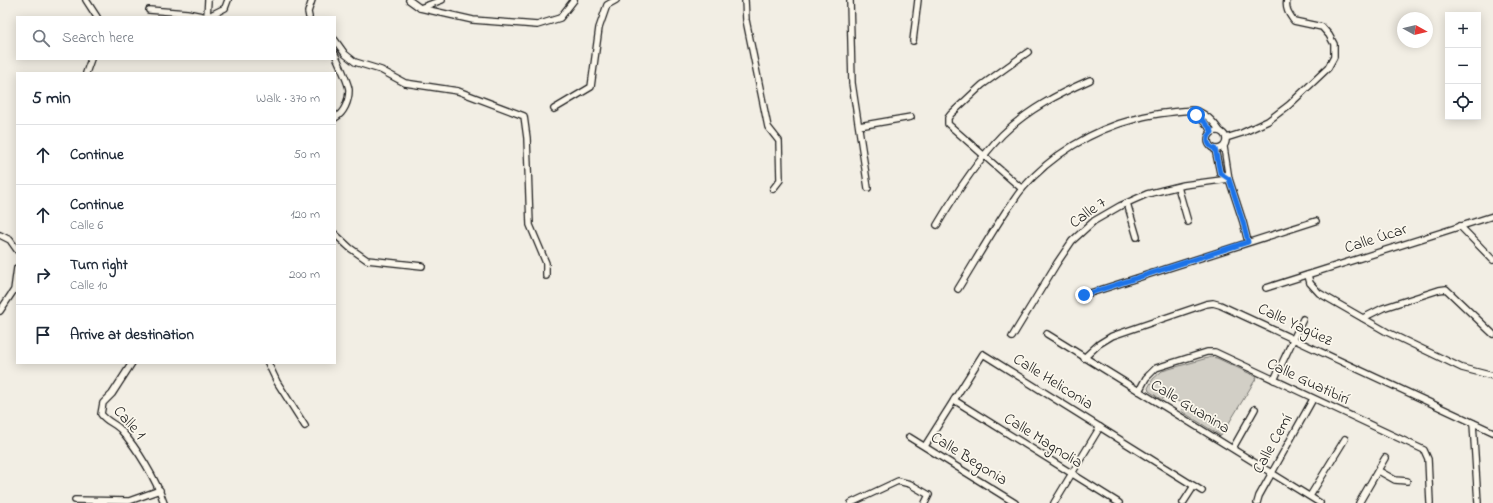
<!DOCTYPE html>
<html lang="en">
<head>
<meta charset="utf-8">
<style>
  :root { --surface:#fff; --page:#f6f6f7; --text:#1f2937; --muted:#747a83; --line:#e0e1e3 }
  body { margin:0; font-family:"Indie Flower",sans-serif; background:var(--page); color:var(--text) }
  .controls { position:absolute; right:12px; top:12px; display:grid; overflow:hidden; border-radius:0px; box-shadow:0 2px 10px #0003 }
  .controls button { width:36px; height:36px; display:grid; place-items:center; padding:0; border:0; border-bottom:1px solid var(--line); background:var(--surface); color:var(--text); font:20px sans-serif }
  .compass { position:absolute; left:1397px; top:12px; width:36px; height:36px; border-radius:50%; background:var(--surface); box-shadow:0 2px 10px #0003; rotate:98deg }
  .stop { position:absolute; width:12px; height:12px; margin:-9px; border:3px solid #1a73e8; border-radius:50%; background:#fff }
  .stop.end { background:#1a73e8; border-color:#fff; box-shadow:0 1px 4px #0008 }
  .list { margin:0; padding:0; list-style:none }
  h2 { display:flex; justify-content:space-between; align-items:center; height:52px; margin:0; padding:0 16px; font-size:17px }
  h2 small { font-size:13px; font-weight:400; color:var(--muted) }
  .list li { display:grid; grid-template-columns:26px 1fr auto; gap:12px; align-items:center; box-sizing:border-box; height:60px; padding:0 16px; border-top:1px solid var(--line) }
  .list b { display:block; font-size:15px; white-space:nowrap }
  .list p { margin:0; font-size:13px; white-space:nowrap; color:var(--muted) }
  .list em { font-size:13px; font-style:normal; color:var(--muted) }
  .icon { flex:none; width:22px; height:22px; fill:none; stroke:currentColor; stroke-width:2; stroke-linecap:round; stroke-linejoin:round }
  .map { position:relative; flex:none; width:1493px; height:503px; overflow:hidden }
  .search { position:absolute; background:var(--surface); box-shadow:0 2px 10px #0003; left:16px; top:16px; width:320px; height:44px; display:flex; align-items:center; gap:10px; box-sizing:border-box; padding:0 14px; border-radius:0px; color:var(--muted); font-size:15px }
  .panel { position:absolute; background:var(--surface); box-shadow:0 2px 10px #0003; left:16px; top:72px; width:320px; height:292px; border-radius:0px }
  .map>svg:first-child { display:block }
  .green { fill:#d2cfc6; stroke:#777671 }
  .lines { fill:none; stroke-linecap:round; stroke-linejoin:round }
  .minor-casing { stroke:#1c1c1c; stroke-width:8 }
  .minor { stroke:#fbf7ec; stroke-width:5.5 }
  .route { stroke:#1a73e8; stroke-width:5 }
  .labels { text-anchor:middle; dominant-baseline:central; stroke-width:3.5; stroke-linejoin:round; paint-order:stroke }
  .street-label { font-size:16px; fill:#1c1c1c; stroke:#fbf7ec }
</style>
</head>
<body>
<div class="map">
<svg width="1493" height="503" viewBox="0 0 1493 503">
  <rect width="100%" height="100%" fill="#f2eee4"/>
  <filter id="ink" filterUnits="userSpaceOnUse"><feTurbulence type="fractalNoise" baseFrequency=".025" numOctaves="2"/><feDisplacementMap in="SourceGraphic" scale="8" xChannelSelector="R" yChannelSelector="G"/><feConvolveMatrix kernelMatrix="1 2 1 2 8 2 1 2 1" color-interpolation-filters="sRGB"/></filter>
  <g filter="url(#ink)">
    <polygon class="green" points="1211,357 1217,358 1257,377 1221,436 1181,411 1184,405 1166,394 1162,400 1149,391 1148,388 1153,379 1162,371"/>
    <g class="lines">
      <defs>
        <g id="minor">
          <polyline points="86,0 97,17"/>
          <polyline points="409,0 420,8 473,20 537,25 560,18 574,0"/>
          <polyline points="745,0 746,20 768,127 779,141 780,180 773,189"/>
          <polyline points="850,0 852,83 868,188"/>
          <polyline points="420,8 442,0"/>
          <polyline points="149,10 187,13 207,17 225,8 228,0"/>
          <polyline points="207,17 208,0"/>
          <polyline points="309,17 308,12 312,0"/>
          <polyline points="335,40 345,54 355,62 381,70 405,83 458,91 524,116 527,138 530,225 546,263 546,276"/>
          <polyline points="913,41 918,0"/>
          <path d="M335,54C338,61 349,84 349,90C349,101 344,113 335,118"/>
          <polyline points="86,73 91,59"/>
          <polyline points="554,109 591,87 599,28 607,5 616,0"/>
          <polyline points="859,126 911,117"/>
          <circle cx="1217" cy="140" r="9"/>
          <path d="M1211,132L1208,126L1192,110C1205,112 1213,121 1220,131"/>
          <path d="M1226,138L1242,133L1268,121L1289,105L1328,68L1334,57V44L1329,35L1322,27L1294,21C1289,14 1285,9 1287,0"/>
          <polyline points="1215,149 1220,173 1229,179 1224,147"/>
          <polyline points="1178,187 1188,222"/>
          <polyline points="1022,189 948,124 948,118 951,114 982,85 1028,52"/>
          <polyline points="1127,203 1137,237"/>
          <path d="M937,225C956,193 976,162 1002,135C1027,110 1058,94 1090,80"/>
          <polyline points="1460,226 1493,260"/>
          <polyline points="335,234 350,248 367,260 422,266"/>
          <polyline points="0,235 10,240 17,250"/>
          <polyline points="1308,275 1310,283 1319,293 1387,332 1462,368 1493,376"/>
          <polyline points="1266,288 1493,216"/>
          <path d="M958,289C974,263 989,237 1006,211C1012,204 1016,196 1022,189C1051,155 1092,130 1135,119C1153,113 1173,112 1192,110"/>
          <polyline points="1084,295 1316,221"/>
          <polyline points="0,311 14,290 17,268"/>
          <polyline points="1363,318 1383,308 1439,290 1446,289 1493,334"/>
          <polyline points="1047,334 1320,503"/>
          <polyline points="1012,337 1057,263 1072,241 1094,221 1120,206 1147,194 1184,185 1229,179 1243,222 1248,242"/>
          <polyline points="1084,358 1099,344 1112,336 1206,304 1213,303 1220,305 1493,432"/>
          <path d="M132,363L112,394L103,403L101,414C107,422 114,423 120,429C137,448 156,479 164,503"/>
          <polyline points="268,363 277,382 305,426"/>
          <polyline points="1274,380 1303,319"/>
          <polyline points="1139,391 1146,378 1156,368 1207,352 1215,352 1424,450 1428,459 1430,503"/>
          <polyline points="954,400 1119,503"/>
          <polyline points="1473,423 1478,503"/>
          <polyline points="909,437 1015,503"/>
          <polyline points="925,446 983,354 1202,491"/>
          <polyline points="1233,448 1255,409"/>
          <polyline points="1379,471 1395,480 1407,481"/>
          <polyline points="1310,496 1345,439"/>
          <polyline points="75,500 129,501 160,490"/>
          <polyline points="851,503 898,481 910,484 929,495 925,503"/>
          <polyline points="1054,503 1100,427"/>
          <polyline points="1183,503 1194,486"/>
          <polyline points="1257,503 1259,496 1313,399"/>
          <polyline points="1359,503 1385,458"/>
        </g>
      </defs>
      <use href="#minor" class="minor-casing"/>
      <use href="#minor" class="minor"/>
    </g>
  </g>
  <g class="lines" filter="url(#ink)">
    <path class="route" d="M1084,295L1248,242L1243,222L1229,179L1220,173L1215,149C1207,146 1205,138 1212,132C1208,125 1203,120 1196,115"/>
  </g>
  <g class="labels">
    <g class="street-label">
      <text transform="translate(1088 213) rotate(-36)">Calle 7</text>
      <text transform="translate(1376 239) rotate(-18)">Calle Úcar</text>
      <text transform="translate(1295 325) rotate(25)">Calle Yagüez</text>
      <text transform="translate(1053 382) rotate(32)">Calle Heliconia</text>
      <text transform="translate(1308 382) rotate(25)">Calle Guatibirí</text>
      <text transform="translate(1190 407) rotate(31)">Calle Guanina</text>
      <text transform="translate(129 423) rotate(48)">Calle 1</text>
      <text transform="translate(1043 441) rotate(32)">Calle Magnolia</text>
      <text transform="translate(1273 444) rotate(-61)">Calle Cemí</text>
      <text transform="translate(969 459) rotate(32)">Calle Begonia</text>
    </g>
  </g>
</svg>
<div class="controls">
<button>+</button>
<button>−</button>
<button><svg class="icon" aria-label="locate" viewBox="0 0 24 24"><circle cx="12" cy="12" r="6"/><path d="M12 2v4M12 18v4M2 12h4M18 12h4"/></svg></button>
</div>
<svg class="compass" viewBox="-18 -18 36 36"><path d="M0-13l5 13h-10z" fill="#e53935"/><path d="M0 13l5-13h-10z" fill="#747a83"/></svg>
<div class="stop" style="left:1196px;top:115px"></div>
<div class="stop end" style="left:1084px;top:295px"></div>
<div class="search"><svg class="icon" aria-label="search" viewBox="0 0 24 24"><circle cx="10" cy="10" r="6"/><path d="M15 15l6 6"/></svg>Search here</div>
<section class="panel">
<h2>5 min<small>Walk · 370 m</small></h2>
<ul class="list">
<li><svg class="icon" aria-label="ahead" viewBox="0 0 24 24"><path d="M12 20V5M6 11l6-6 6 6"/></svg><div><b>Continue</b></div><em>50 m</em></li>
<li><svg class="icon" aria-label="ahead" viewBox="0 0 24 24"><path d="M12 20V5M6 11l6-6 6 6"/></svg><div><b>Continue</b><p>Calle 6</p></div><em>120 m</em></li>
<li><svg class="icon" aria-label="right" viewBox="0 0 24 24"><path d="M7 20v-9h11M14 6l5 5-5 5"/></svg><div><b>Turn right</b><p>Calle 10</p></div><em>200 m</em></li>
<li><svg class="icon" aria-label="arrive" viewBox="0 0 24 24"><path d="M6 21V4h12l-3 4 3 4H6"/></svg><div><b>Arrive at destination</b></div></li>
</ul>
</section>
</div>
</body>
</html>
